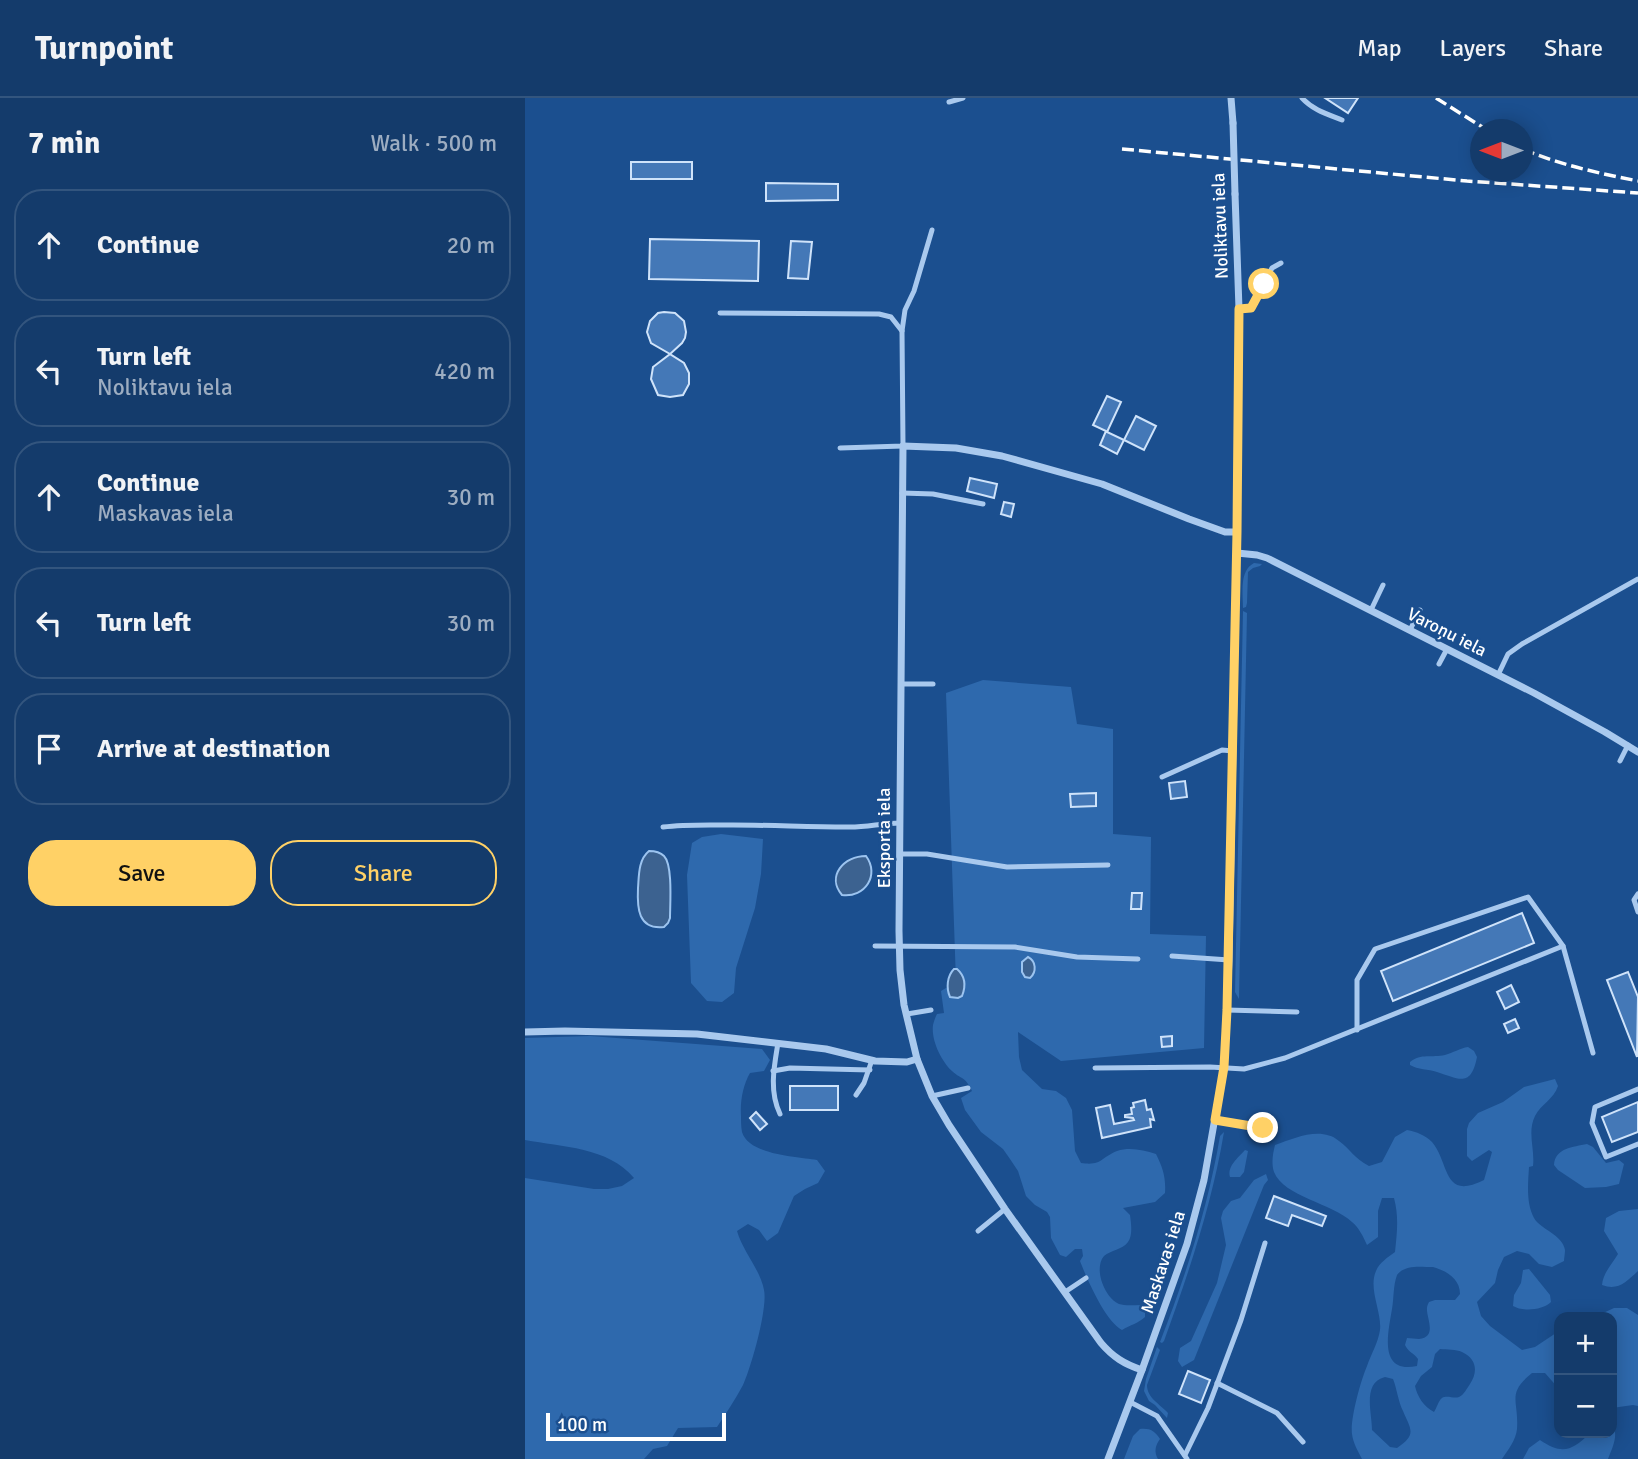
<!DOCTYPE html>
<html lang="en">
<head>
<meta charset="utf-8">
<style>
  :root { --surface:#143b6b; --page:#214673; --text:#f1f3f6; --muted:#9dadc1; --line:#33557e; --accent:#ffd166 }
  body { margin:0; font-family:Signika,sans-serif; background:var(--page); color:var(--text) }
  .controls { position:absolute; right:21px; bottom:21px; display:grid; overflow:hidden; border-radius:14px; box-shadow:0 4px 18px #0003 }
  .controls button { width:63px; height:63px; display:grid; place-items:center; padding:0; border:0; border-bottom:2px solid var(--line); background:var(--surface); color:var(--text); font:35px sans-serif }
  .compass { position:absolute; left:945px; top:21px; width:63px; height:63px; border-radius:50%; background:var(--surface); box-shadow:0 4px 18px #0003; rotate:270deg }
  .scale { position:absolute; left:21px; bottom:18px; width:180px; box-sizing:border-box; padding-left:7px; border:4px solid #fff; border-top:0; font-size:19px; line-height:24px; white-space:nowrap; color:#fff; -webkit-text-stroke:5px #1b4f8f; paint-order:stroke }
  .stop { position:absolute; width:21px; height:21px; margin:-16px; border:5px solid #ffd166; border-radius:50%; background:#fff }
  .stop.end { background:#ffd166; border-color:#fff; box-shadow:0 2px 7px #0008 }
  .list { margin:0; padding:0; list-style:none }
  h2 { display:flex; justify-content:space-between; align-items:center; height:91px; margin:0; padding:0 28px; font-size:30px }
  h2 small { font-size:23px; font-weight:400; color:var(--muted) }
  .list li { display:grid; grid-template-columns:46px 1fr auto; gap:21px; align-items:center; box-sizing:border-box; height:112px; margin:0 14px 14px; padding:0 14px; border:2px solid var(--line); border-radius:28px }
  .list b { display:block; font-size:26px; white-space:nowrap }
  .list p { margin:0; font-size:23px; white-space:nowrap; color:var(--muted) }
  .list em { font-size:23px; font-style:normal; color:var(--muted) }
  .actions { display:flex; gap:14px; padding:21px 28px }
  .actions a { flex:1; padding:16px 0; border:2px solid var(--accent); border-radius:28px; text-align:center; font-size:24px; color:var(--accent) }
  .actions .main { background:var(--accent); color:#111 }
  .icon { flex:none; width:38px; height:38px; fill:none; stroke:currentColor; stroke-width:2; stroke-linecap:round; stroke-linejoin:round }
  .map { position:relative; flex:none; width:1113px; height:1361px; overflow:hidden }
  header { display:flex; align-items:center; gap:42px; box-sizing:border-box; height:98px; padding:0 35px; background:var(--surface); border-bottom:2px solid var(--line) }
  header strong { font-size:33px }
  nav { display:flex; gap:38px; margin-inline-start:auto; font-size:24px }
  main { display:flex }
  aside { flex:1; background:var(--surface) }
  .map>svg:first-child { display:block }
  .green { fill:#2e69ad; fill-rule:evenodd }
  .water { fill:#3c6290; stroke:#9cc4f0; stroke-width:2 }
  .building { fill:#4478b7; stroke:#cfe3fa; stroke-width:2 }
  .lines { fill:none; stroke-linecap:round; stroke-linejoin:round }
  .service { stroke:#a9c9ee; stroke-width:5 }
  .minor { stroke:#a9c9ee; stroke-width:7 }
  .rail { stroke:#fff; stroke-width:3.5; stroke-dasharray:12 5; stroke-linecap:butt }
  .minor-bridge { stroke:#a9c9ee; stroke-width:7 }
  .route { stroke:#ffd166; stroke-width:9 }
  .labels { text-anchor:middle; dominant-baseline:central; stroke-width:5; stroke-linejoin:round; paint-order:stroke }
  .street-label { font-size:18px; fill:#fff; stroke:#1b4f8f }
</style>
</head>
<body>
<header>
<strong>Turnpoint</strong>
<nav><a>Map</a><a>Layers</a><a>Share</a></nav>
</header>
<main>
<aside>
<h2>7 min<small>Walk · 500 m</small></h2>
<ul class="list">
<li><svg class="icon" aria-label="ahead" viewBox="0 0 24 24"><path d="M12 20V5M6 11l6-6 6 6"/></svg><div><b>Continue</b></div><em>20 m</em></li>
<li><svg class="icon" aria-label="left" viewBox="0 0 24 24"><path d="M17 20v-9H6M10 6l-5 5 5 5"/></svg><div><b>Turn left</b><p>Noliktavu iela</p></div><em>420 m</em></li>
<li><svg class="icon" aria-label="ahead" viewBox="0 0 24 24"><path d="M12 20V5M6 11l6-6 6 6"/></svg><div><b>Continue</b><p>Maskavas iela</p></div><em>30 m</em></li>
<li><svg class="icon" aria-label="left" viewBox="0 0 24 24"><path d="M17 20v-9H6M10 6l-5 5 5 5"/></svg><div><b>Turn left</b></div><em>30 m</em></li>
<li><svg class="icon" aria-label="arrive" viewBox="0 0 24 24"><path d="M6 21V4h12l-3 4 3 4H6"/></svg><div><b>Arrive at destination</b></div></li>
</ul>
<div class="actions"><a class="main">Save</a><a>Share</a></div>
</aside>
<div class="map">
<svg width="1113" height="1361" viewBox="0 0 1113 1361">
  <rect width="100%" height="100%" fill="#1b4f8f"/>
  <g class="green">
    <path d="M729,465L737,466L735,468L728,470L723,474L722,505L721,509L718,510C718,495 714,473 729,465Z"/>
    <polygon points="718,513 722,515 714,901 710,894"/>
    <path d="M458,582L546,589L552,626L588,631V736L626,739L625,836L681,838L679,950L536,963L493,934L494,959L497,972L517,991L531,993L541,1000L547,1012L550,1053L556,1065C577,1068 575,1060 592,1053C605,1049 618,1052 631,1056C638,1070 641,1080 640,1095L630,1104L598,1110L605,1117C606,1125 608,1137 603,1144C597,1152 586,1152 579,1158C568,1171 580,1200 594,1206C600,1208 609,1207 616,1207L620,1212V1219C614,1225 605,1227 597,1232C580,1223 562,1181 555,1163L558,1158L557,1151H550L541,1159L535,1157L526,1140L525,1119L522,1114L510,1107L501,1098L493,1073L485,1061L478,1051L456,1034L440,1012L436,1000L447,993C439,977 438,983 427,973C416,963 406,942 408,927C409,923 410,920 412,916L419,915L416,893L431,884L421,595Z"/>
    <polygon points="196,736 238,741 236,776 230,810 211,870 209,895 197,904 182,903 166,885 162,777 167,745 177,739"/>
    <path d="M65,938L237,951L245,962L239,973L225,975C218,987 215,1003 216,1018C216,1023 216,1029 217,1034C224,1057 272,1059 292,1062L300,1073L293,1085L280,1091L269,1098L253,1135L242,1143L234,1132L223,1126L212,1133C218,1154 235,1171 239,1192C243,1210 226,1270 218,1287C210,1302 201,1315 192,1329L153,1330L142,1348L128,1351L119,1361H0V1080L69,1091H83L97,1088L109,1080C83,1049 37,1049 0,1042V940Z"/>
    <path d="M943,949L949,953L952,959C946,990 934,981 912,974C903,971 893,972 885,967V964C896,955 907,960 920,957C928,955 935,950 943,949Z"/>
    <path d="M1030,981L1033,988C1029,1001 1016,1006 1010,1018C1002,1034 1010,1051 1008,1068L1004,1069C1003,1086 1001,1105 1009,1120C1016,1132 1037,1136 1040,1152C1040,1156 1039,1160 1039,1163L1027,1169L1014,1166L1004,1156L992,1153L979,1159L973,1172L970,1185L952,1204L956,1218L965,1228L997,1252L1010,1249L1034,1233V1291L1020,1275H1007C981,1296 994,1302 992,1331C991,1342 983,1352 977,1361H837C833,1353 828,1345 827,1336C825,1321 836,1282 842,1268C846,1256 853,1245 855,1232C857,1214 843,1191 851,1173C854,1165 863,1159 870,1154C872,1135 874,1119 869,1100H857L853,1113V1139L842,1147C838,1138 834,1130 827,1124C807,1105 759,1099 749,1074C746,1065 748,1055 750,1047C770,1040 796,1028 814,1043C826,1052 829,1060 844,1068L857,1064L870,1039L882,1032C892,1034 900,1037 907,1044C925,1065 917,1103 959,1082L967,1054L964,1052L947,1063L942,1058V1031L944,1025L953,1015L978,1004L999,989ZM908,1169C922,1173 935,1181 935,1196L930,1202H910L904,1204C903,1206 902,1208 902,1210C901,1219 913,1239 894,1241C890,1241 886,1240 882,1240L880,1247C883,1254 889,1255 893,1261L892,1268C853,1276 863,1235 867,1211C869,1199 868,1188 872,1177C880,1166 896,1169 908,1169ZM915,1251C922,1252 931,1251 937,1254C952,1261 953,1274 945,1286C942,1290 939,1297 934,1299C929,1301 922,1297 917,1300C913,1303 912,1310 909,1314C899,1309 892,1298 890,1288L896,1278L907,1269L910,1256ZM860,1279L868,1281C872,1291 873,1303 878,1313C886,1332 892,1336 872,1350L865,1349L847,1332C847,1314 837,1285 860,1279Z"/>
    <path d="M699,1034C687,1106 664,1174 639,1243L637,1245L635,1244C661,1177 683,1109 695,1038Z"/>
    <path d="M1062,1046L1068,1049L1081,1065L1094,1062L1099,1066L1094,1086L1081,1089L1060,1090L1033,1072L1029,1067C1030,1050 1048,1049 1062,1046Z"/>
    <path d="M720,1052L723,1053L719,1074L715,1079H705C702,1068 713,1060 720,1052Z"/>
    <polygon points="741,1076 743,1082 739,1087 669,1262 657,1269 653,1263 655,1250 666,1243 692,1185 701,1147 696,1120 698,1113 706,1103 715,1100 729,1082"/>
    <path d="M1113,1111V1173C1101,1184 1093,1193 1077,1187C1078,1175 1087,1166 1093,1156L1079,1133L1081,1120L1094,1113Z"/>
    <path d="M1004,1171L1025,1197L1026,1204C1018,1212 998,1214 988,1208L989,1197L996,1185L998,1172Z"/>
    <polygon points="1089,1210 1102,1210 1113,1217 1113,1308 1108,1307 1087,1310 1087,1219 1073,1219 1076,1216"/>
    <path d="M632,1249L635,1252L622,1287C622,1300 635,1306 643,1315L642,1320L630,1307L624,1303L619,1293L621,1281Z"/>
    <path d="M1087,1324C1094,1337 1088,1348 1083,1361H998L1004,1350L1015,1342C1037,1357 1047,1353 1065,1335H1087Z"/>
    <path d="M615,1331C625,1330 630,1333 635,1341C630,1348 629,1354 633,1361H599L608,1338Z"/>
  </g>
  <g class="water">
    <path d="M124,753C129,753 135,754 139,758C148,767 145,807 145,820L143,825L139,829C113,832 112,810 113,790C114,778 113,762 124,753Z"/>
    <path d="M341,758C355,777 340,800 317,797C301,778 319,758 341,758Z"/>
    <path d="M503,859C511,863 512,874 505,880L500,879L497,874V864Z"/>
    <path d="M429,871H432C440,878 441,888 437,898L433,900L425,899C421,890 422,878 429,871Z"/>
  </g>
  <g class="building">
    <polygon points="800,0 833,0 823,15"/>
    <rect x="106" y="64" width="61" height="17"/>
    <polygon points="241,85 313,86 313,102 241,103"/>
    <polygon points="125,141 234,143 233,183 124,181"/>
    <polygon points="266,143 287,144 283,181 263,180"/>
    <polygon points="139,214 150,215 159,223 161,234 160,240 157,245 145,256 159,265 164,275 164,286 158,297 145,299 133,297 126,281 128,269 145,256 126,245 122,234 125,223 133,215"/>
    <polygon points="582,298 596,304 582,334 599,342 592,356 575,347 581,333 568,327"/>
    <polygon points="611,318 631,328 619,352 599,342"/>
    <polygon points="445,380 472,386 469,400 442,393"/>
    <polygon points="479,404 489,406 486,419 476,416"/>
    <polygon points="660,683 662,699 646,701 644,685"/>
    <polygon points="571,695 571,708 546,709 545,696"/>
    <polygon points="607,795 617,795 616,811 606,811"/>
    <polygon points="997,815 1009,845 868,903 856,873"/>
    <polygon points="1103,874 1113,899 1112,959 1082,882"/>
    <polygon points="986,887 994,904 980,911 972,894"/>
    <polygon points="990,921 994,930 983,935 979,926"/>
    <polygon points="647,938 647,948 637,949 636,939"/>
    <rect x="265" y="988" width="48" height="24"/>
    <polygon points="620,1002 622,1012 626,1011 629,1022 625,1021 626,1029 577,1040 571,1010 585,1007 589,1026 609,1022 608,1020 600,1019 600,1017 607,1016 606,1010 609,1009 608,1005"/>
    <polygon points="1113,1004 1113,1034 1087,1044 1077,1019"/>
    <polygon points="231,1014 242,1026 235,1032 225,1020"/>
    <polygon points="749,1098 801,1118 797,1128 767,1117 763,1128 741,1120"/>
    <polygon points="663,1273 685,1282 676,1305 654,1296"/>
  </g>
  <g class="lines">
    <g class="service">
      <path d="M777,0C788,12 802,16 817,22"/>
      <polyline points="424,4 438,0"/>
      <polyline points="714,211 726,210 747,170 756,165"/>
      <polyline points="195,215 354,216 366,219 377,233"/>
      <polyline points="315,350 378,348 377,233 380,212 389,193 407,132"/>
      <polyline points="377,395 408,396 458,406"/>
      <polyline points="846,512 858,487"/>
      <polyline points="885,532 895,512"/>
      <polyline points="914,566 922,551"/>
      <polyline points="973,577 983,556 997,546 1113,481"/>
      <polyline points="376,586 408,586"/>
      <polyline points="1095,663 1103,647"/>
      <polyline points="637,679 697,652 708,653"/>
      <path d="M138,729C161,726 184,727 208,727C246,727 283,729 321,729C339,730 357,725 375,725"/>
      <polyline points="375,756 402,756 482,769 583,767"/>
      <polyline points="1113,796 1109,802 1113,814"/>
      <polyline points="350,848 490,849 552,859 613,861"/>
      <polyline points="647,858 704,862"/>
      <polyline points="702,912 772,914"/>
      <polyline points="382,916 406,912"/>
      <polyline points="832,932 832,882 850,851 1003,799 1038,848 1068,955"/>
      <path d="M253,945C249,969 244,993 255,1016"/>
      <polyline points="570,970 685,969 719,971 760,960 1038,848"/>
      <polyline points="248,973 265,970 345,972"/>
      <polyline points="1113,991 1070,1009 1067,1025 1081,1059 1113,1046"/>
      <polyline points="331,997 339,985 347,962"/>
      <polyline points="407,998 443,990"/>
      <polyline points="690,1022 738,1030"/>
      <polyline points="453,1133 480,1111"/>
      <polyline points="540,1194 561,1180"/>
      <polyline points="692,1285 752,1315 778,1344"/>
      <polyline points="605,1304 632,1318 662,1361"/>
      <polyline points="660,1357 683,1310 716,1222 740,1145"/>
    </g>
    <g class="minor">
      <polyline points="706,0 708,25"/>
      <polyline points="712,455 732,457 742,460 1009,595 1080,634 1113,654"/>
      <polyline points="0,934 40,933 172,936 301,951 350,963 382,964 392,961"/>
      <path d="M617,1272C599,1266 588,1259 576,1245L480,1111L424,1027L407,998L392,961L379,907L375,872L374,833L378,348L431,350L477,358L577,386L664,421L700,434H712"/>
      <polyline points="583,1361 617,1272 662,1146 679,1082 699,969 704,862 712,434 714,211 710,96"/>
    </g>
    <g class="rail">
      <polyline points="911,0 962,32"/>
      <polyline points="597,51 942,83 1113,95"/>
      <path d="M998,51C1035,67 1073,75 1113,83"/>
    </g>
    <polyline class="minor-bridge" points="708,25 710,96"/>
  </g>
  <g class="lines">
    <polyline class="route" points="738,1030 690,1022 699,969 702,912 712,434 714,211 726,210 739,186"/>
  </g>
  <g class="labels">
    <g class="street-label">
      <text transform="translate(695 128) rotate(-92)">Noliktavu iela</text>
      <text transform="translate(922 534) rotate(27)">Varoņu iela</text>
      <text transform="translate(359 740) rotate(-90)">Eksporta iela</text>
      <text transform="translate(638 1164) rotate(-72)">Maskavas iela</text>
    </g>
  </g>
</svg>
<div class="controls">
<button>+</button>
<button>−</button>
</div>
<svg class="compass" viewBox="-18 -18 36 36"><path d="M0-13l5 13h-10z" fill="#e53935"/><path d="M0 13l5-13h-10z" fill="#9dadc1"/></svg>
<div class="scale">100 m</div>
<div class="stop" style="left:739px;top:186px"></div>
<div class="stop end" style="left:738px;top:1030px"></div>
</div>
</main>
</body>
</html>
